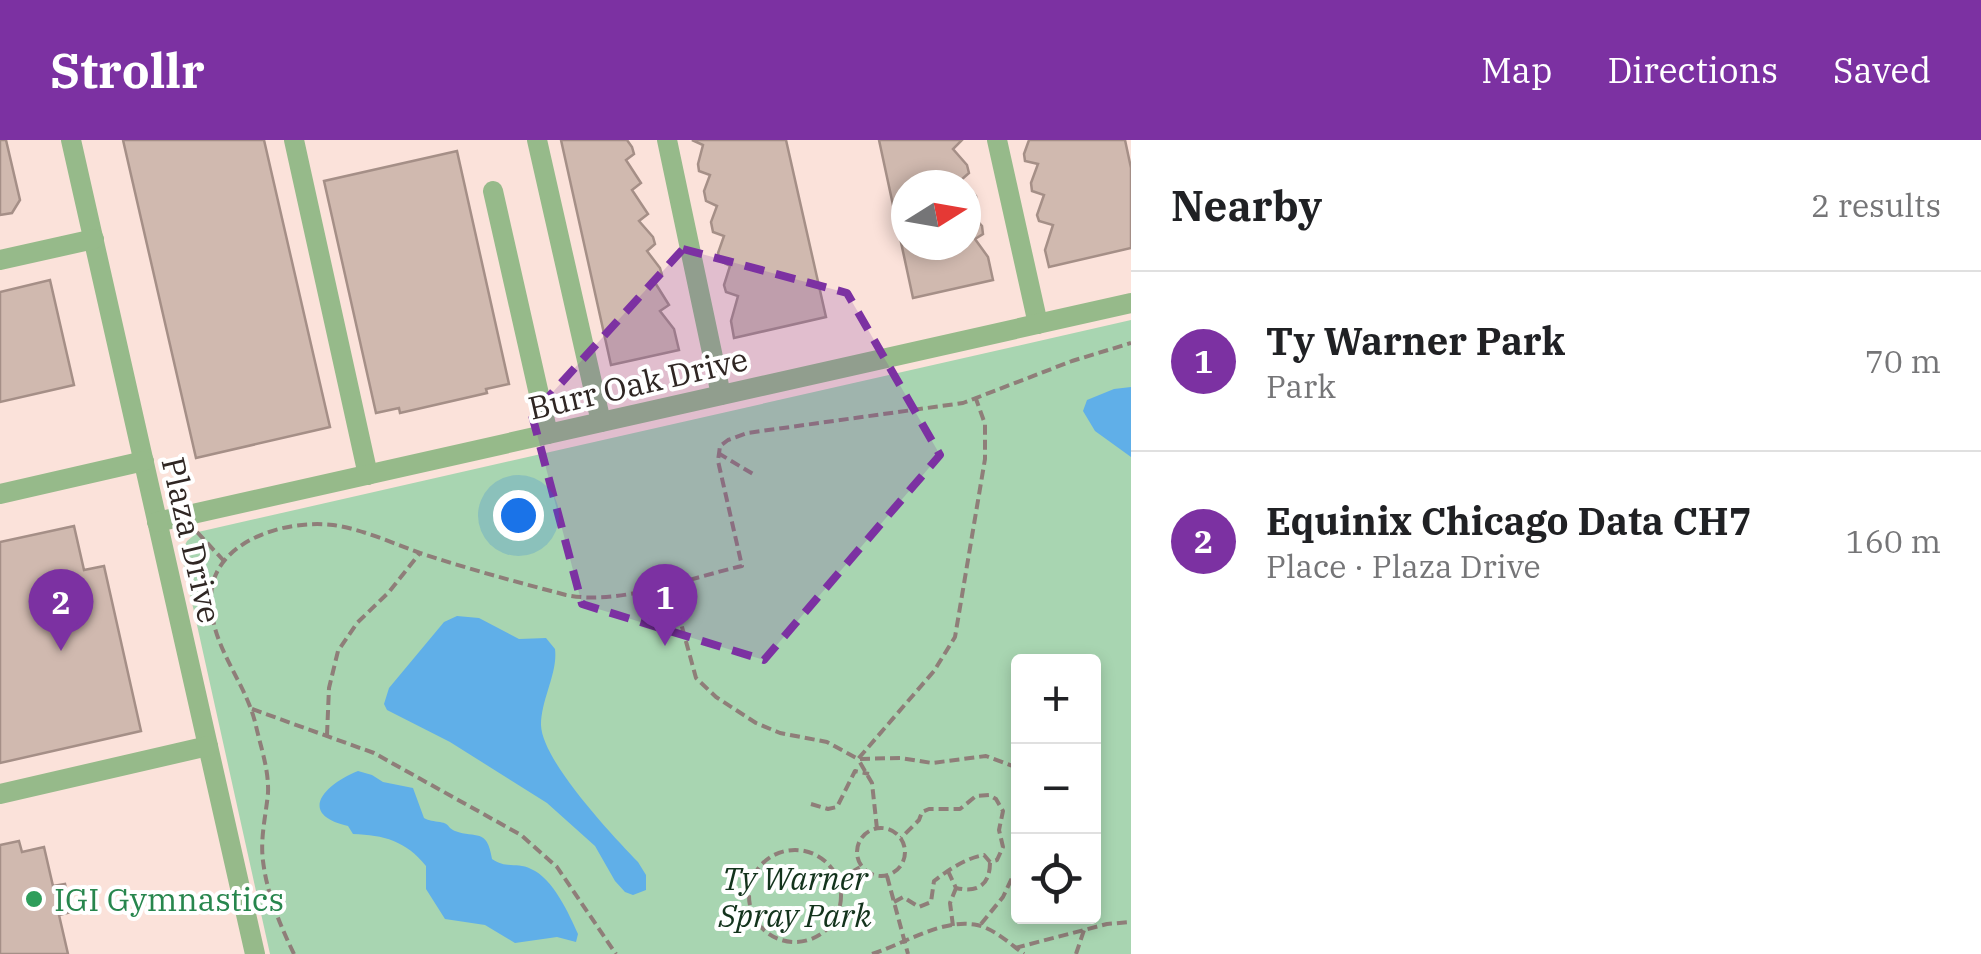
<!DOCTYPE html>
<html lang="en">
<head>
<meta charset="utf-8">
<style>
  :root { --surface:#fff; --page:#f2f2f2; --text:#202124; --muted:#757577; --line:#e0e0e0; --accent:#7c31a2 }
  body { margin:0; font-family:"IBM Plex Serif",serif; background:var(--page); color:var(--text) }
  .controls { position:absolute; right:30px; bottom:30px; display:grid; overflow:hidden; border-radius:10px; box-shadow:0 5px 15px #0003 }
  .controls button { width:90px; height:90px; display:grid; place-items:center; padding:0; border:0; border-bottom:2px solid var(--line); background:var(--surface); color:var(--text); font:50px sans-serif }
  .compass { position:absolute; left:891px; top:30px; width:90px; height:90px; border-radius:50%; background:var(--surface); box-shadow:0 5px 15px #0003; rotate:79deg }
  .you { position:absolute; left:518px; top:375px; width:35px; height:35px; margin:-25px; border:8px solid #fff; border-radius:50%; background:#1a73e8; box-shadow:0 0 0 15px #1a73e833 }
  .badge { display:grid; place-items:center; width:65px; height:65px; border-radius:50%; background:var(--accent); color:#fff; font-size:32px; font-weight:700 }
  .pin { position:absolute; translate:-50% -82px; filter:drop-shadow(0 2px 5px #0008) }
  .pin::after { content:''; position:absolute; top:52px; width:35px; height:30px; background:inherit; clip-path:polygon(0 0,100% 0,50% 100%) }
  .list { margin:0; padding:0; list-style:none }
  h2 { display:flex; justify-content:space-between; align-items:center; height:130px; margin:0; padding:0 40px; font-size:42px }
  h2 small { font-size:32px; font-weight:400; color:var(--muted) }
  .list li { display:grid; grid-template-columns:65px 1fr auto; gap:30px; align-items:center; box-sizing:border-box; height:180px; padding:0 40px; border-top:2px solid var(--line) }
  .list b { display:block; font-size:38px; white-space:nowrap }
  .list p { margin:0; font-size:32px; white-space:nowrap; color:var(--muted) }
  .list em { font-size:32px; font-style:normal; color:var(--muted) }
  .icon { flex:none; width:55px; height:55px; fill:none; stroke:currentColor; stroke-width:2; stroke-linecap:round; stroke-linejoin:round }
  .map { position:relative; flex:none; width:1131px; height:814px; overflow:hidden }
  header { display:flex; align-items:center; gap:60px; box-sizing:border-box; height:140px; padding:0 50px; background:var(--accent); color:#fff }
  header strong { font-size:48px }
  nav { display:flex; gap:55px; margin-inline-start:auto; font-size:35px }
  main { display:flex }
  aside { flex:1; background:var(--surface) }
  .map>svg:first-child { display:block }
  .green { fill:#a8d5b1; fill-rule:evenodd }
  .water { fill:#60afe8 }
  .building { fill:#d0b9af; stroke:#a58f87; stroke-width:2.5 }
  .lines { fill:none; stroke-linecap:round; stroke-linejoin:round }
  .path { stroke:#8f7e79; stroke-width:4; stroke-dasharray:10 5; stroke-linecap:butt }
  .minor { stroke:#96ba8a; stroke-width:20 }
  .marked { fill:#7c31a2; fill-opacity:0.2; stroke:#7c31a2; stroke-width:8; stroke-dasharray:20 12; stroke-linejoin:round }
  .leisure-dot { fill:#2e9e5b; stroke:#fff; stroke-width:4 }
  .labels { text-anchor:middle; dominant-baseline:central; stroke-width:8; stroke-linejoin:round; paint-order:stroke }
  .street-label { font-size:32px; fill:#2f2623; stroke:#fff }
  .park-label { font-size:32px; font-style:italic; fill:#13331c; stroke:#fff }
  .leisure-label { font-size:32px; fill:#27864d; stroke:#fff; text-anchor:start }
</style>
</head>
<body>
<header>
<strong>Strollr</strong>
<nav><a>Map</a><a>Directions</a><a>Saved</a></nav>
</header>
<main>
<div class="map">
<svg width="1131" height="814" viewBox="0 0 1131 814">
  <rect width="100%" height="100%" fill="#fbe2da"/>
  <path class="green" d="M1131,180V814H270L181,413L187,401L198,392ZM1018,522H1094V776H1018Z"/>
  <g class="water">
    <polygon points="1131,247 1131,317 1095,291 1083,271 1087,260 1114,249"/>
    <path d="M457,476L479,478L519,499L546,498L555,509C558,533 541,559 541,585C542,621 613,696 638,722L646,735V750L633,755L625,752L615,741L595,706L547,663L450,602L387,570L384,564L389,548L444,482Z"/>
    <path d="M358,631L372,635L383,642L413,648L424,678C429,681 434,681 440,682C451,684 446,687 455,691C476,699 487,687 492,719C506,729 517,722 531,729C553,738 569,774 578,794L576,802L557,797L515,803L485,785L445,779L426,749V726C406,701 384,695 353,694L348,686C296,674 325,644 358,631Z"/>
  </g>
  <g class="building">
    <polygon points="0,0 6,0 20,60 12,73 0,75"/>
    <polygon points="123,0 264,0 330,287 196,318"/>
    <polygon points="561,0 627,0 632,7 634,14 626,20 641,43 632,50 648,74 639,81 653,97 655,104 647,111 660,128 662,135 654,141 669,165 660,171 674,189 679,210 611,225"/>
    <polygon points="692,0 786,0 826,177 734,198 731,181 738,156 726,152 724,145 730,126 720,121 718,113 724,96 713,92 711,82 717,66 706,61 704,51 710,35 699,31 698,24 703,5"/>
    <polygon points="879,0 962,0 953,9 967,25 969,33 961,40 966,45 906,45 906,105 966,105 966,45 976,56 977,62 968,70 982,86 983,94 975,99 988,117 993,140 913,158"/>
    <polygon points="1029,0 1125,0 1131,28 1131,108 1049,127 1045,110 1053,85 1039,81 1037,75 1044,55 1032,51 1031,43 1038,24 1025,21 1024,14"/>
    <polygon points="457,11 509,244 486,249 487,253 400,273 399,268 376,273 324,41"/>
    <polygon points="50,140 74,245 0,262 0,152"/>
    <polygon points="74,386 84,430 104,426 141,591 0,623 0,402"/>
    <polygon points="19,701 22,712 44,707 53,746 65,744 71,772 59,775 68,814 0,814 0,705"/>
  </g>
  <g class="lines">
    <g class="path">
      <polyline points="718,313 753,334"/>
      <polyline points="197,392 224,421"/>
      <polyline points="670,443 696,538 716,557 756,583 780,593 827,602 858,619 900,618 932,623 986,616 1018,628"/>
      <polyline points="252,569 374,613 521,695 557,727 616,814"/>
      <polyline points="327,595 329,548 338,511 357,483 389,452 420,413"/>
      <polyline points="811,664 828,669 837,667 855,631 869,634"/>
      <circle cx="881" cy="712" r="24"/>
      <polyline points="877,689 872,643 858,619 934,531 955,497 985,319 985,284 976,259"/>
      <circle cx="795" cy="756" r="46"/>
      <path d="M948,731L956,748C978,753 990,745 990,722"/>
      <polyline points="887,736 908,814"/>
      <polyline points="838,740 862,726"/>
      <path d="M894,762L903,757L919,767L931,762L934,741C948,730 966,718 984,715L990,722L997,720L1003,707L999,690L1003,671L996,659L989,655L976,656L960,669H929L922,672L919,680L901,698"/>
      <polyline points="981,784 1003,757 1018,725"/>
      <polyline points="953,786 950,763 956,748"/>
      <polyline points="1015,808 1107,784 1131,782"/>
      <path d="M294,814C280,785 267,754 263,721C260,698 266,675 268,653C269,630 261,608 256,586C246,541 210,507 211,458C211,401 286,379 333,385C362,389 392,403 420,413C468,429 517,442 566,455C619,466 689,438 742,426L718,321L720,306L728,300L747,293L963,263L1072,221L1131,203"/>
      <path d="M872,814C904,804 942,778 977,785C995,789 1010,804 1024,814"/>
      <polyline points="1076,814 1084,790"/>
    </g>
    <g class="minor">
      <polyline points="71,0 255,814"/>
      <polyline points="294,0 368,335"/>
      <polyline points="537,0 601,282"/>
      <polyline points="667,0 721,255"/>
      <polyline points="997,0 1038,184"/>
      <polyline points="493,51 548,294"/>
      <polyline points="0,120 94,99"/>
      <polyline points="0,354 144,321"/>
      <polyline points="157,382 1131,163"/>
      <polyline points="0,654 208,606"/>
    </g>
  </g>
  <path class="marked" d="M683,109L847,153L940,315L764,520L582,464L532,275Z"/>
  <circle class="leisure-dot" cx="34" cy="759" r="10"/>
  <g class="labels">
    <g class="street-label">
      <text transform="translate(638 243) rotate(-13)">Burr Oak Drive</text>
      <text transform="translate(192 400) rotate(77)">Plaza Drive</text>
    </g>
    <g class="park-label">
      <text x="795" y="738">Ty Warner<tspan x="795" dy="37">Spray Park</tspan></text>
    </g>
    <g class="leisure-label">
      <text x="54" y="759">IGI Gymnastics</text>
    </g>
  </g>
</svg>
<div class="controls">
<button>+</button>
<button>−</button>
<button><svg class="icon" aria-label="locate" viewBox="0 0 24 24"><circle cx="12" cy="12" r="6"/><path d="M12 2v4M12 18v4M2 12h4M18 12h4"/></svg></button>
</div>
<svg class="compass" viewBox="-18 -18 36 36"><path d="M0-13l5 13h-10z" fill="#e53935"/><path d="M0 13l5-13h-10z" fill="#757577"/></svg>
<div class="you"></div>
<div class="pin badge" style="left:665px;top:506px">1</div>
<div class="pin badge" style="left:61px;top:511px">2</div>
</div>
<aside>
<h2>Nearby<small>2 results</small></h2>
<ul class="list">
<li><span class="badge">1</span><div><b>Ty Warner Park</b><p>Park</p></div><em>70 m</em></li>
<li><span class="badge">2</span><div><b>Equinix Chicago Data CH7</b><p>Place · Plaza Drive</p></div><em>160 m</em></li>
</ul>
</aside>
</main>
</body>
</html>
